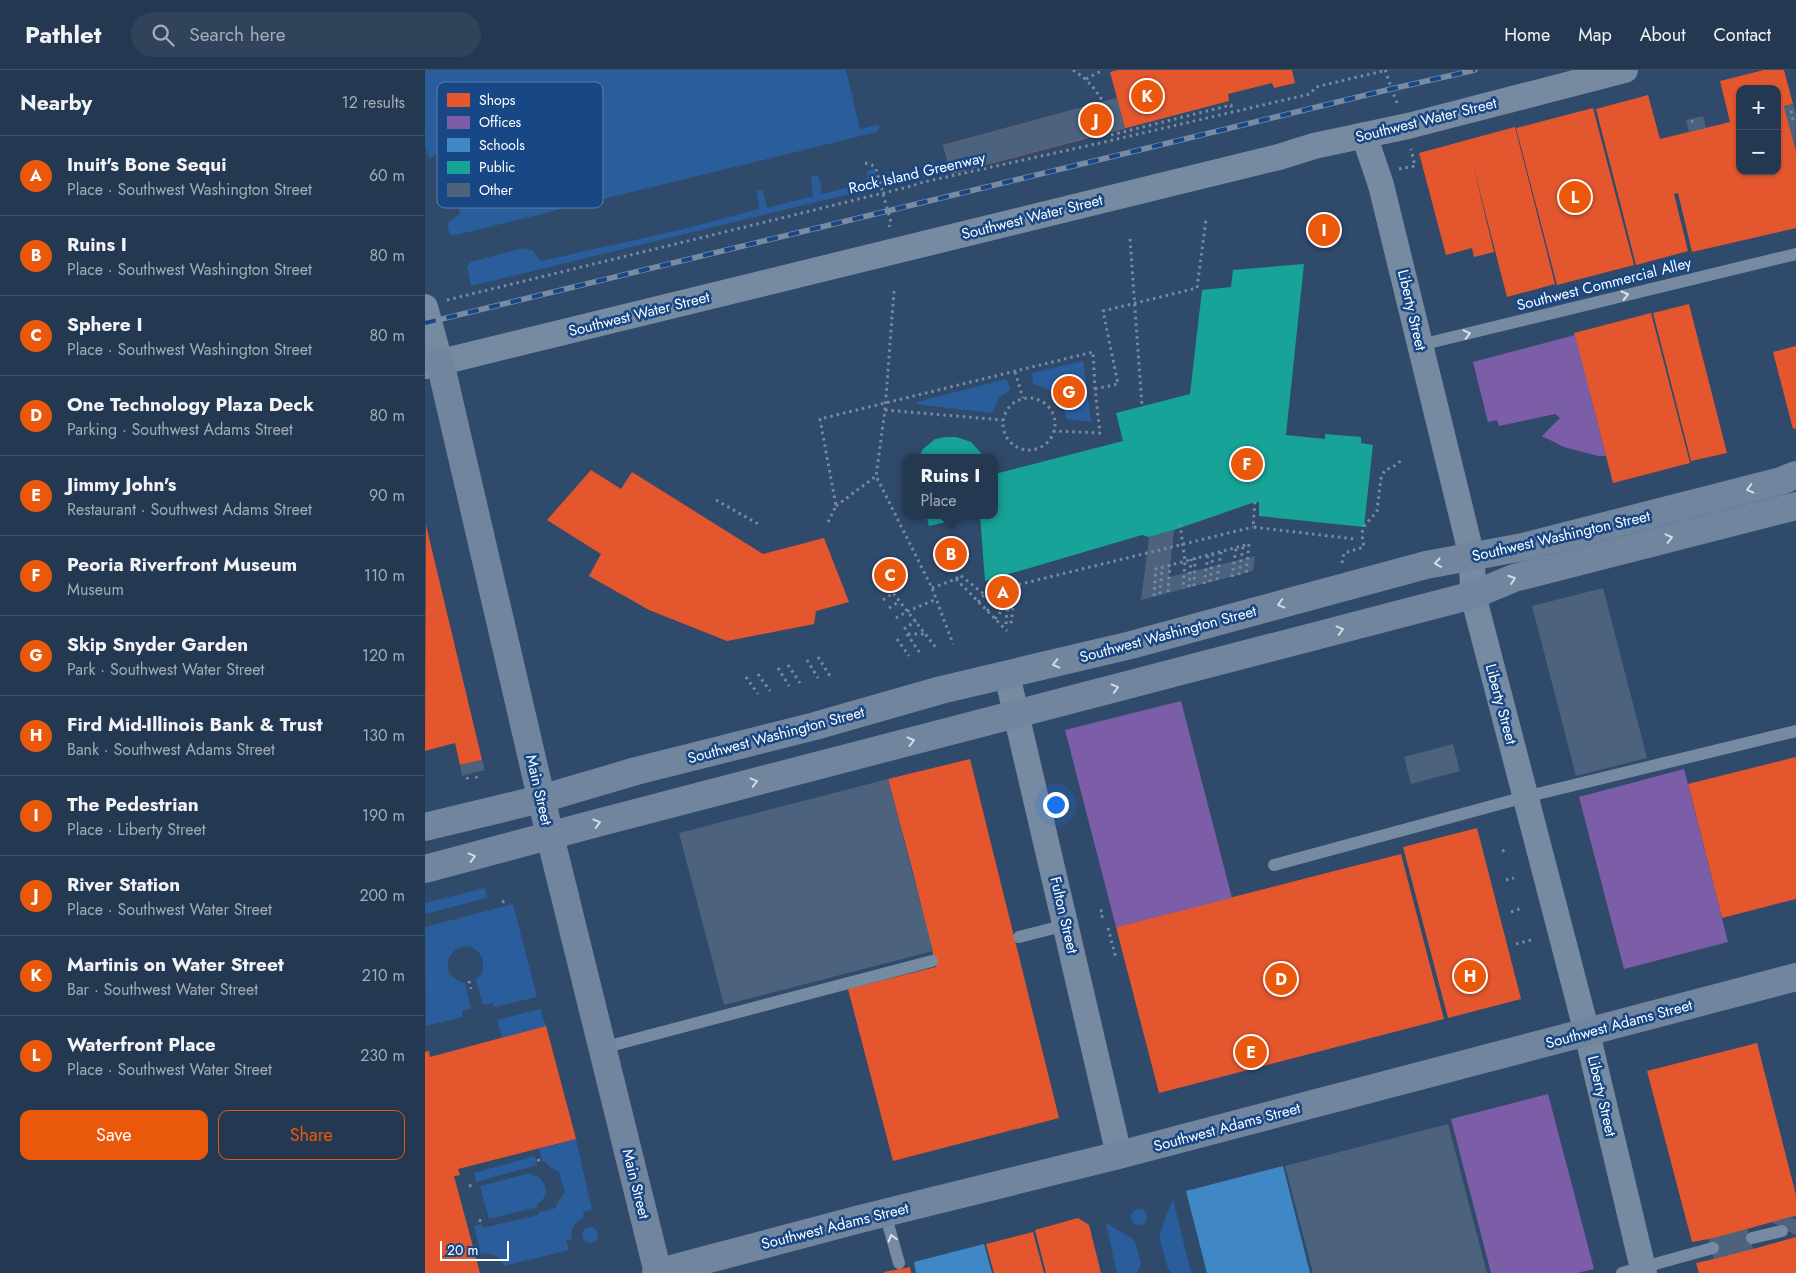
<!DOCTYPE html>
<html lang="en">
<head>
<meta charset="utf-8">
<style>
  :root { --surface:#243851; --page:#30435b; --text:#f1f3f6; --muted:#a3acb7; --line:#415268; --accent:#ea580c }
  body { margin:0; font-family:Jost,sans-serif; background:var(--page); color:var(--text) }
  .controls { position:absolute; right:15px; top:15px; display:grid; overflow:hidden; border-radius:10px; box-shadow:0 1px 4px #0004 }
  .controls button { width:45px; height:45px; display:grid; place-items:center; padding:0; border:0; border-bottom:1px solid var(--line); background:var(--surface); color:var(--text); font:25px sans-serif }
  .scale { position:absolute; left:15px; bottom:12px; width:69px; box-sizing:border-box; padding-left:5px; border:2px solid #fff; border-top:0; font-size:14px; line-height:18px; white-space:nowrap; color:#fff; -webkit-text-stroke:4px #174785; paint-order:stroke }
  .you { position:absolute; left:630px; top:734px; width:18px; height:18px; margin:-12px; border:4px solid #fff; border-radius:50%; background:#1a73e8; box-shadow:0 0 0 8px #1a73e833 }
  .badge { display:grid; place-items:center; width:32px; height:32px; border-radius:50%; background:var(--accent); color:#fff; font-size:16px; font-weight:700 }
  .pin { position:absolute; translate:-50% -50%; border:2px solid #fff; box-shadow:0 1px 5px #0006 }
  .popup { position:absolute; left:478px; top:384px; width:95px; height:65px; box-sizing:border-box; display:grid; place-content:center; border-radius:10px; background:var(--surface); filter:drop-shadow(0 1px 4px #0005); font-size:16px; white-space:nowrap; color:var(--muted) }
  .popup b { font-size:19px; color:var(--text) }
  .popup::after { content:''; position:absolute; left:50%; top:100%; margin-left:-10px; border:10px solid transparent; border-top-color:var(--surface) }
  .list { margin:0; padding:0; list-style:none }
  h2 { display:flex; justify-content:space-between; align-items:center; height:65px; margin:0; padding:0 20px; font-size:21px }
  h2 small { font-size:16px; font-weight:400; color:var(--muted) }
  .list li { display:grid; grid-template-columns:32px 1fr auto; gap:15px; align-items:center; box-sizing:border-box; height:80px; padding:0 20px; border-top:1px solid var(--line) }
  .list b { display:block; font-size:19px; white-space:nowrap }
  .list p { margin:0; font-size:16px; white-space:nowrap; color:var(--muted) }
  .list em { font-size:16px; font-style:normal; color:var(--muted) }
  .actions { display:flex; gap:10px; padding:15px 20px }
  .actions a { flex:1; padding:11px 0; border:1px solid var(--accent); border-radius:10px; text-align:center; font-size:18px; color:var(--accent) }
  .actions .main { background:var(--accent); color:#fff }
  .icon { flex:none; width:28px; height:28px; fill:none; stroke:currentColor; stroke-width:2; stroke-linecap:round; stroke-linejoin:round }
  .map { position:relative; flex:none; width:1371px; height:1203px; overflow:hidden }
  header { display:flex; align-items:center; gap:30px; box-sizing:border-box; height:70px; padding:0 25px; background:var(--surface); border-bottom:1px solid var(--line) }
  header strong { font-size:24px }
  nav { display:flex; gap:28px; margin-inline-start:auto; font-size:18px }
  .search { width:350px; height:45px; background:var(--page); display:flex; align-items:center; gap:12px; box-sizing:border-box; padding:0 18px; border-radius:28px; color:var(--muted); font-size:19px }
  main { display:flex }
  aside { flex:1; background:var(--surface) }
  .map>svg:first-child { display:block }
  .green { fill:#2a5d9c }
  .shops { fill:#e4572e; fill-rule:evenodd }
  .offices { fill:#7b5ea7 }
  .schools { fill:#3f88c5 }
  .public { fill:#17a398 }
  .building { fill:#4c627d }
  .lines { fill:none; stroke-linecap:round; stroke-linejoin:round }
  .path { stroke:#768aa2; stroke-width:3; stroke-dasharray:2.5 4; stroke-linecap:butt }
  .lane { stroke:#768aa2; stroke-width:12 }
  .street { stroke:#768aa2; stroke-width:26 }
  .secondary { stroke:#71869e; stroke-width:28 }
  .rail-casing { stroke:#788ba2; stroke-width:5.5 }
  .rail { stroke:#174785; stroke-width:4; stroke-dasharray:11; stroke-linecap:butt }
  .oneway { stroke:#dde2e8 }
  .oneway2 { stroke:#d4dbe2 }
  .labels { text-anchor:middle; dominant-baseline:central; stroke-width:5; stroke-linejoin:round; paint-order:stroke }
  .street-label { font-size:15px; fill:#fff; stroke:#174785 }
  .key { fill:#174785; stroke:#5d7eaa; stroke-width:1 }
  .key-label { font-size:14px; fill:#fff }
</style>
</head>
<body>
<header>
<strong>Pathlet</strong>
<div class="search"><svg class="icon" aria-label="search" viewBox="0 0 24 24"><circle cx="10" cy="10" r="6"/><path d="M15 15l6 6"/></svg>Search here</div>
<nav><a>Home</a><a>Map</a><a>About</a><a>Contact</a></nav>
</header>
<main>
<aside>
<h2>Nearby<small>12 results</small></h2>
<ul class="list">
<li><span class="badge">A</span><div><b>Inuit's Bone Sequi</b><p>Place · Southwest Washington Street</p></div><em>60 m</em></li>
<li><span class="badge">B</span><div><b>Ruins I</b><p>Place · Southwest Washington Street</p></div><em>80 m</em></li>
<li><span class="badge">C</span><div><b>Sphere I</b><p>Place · Southwest Washington Street</p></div><em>80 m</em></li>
<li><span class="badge">D</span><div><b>One Technology Plaza Deck</b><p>Parking · Southwest Adams Street</p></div><em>80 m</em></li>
<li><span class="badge">E</span><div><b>Jimmy John's</b><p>Restaurant · Southwest Adams Street</p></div><em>90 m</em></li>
<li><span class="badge">F</span><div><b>Peoria Riverfront Museum</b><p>Museum</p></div><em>110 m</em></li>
<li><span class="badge">G</span><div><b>Skip Snyder Garden</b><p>Park · Southwest Water Street</p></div><em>120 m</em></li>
<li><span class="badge">H</span><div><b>Fird Mid-Illinois Bank &amp; Trust</b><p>Bank · Southwest Adams Street</p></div><em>130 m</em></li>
<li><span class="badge">I</span><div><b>The Pedestrian</b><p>Place · Liberty Street</p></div><em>190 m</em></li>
<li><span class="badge">J</span><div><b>River Station</b><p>Place · Southwest Water Street</p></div><em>200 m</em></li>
<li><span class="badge">K</span><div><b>Martinis on Water Street</b><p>Bar · Southwest Water Street</p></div><em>210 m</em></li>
<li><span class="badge">L</span><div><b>Waterfront Place</b><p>Place · Southwest Water Street</p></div><em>230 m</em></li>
</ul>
<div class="actions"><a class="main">Save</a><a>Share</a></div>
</aside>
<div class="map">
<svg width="1371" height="1203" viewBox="0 0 1371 1203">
  <rect width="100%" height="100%" fill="#304a6c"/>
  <g class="green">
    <polygon points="0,0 421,0 435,59 453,55 455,56 452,62 27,166 24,162 22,153 35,144 20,76 5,89 0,77"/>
    <polygon points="449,99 453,117 46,216 42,197 46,192 98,178 107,180 116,191 255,160 334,139 332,121 336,120 338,121 342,138 388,126 386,109 388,106 393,106 397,118 395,122 397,124 443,112 442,101"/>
    <path d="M658,291L666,352L642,349C636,327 629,320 608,314L607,303Z"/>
    <polygon points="581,309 586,319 574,328 567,343 491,334 492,332"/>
    <polygon points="60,818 62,828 0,844 0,833"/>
    <path d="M88,834L112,927L69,937L68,933L58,935L51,910L58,901V888C37,854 1,903 40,913L46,939L37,941L38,947L1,956L0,857Z"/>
    <polygon points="115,939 121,956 77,968 72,950"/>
    <path d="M151,1069L167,1140L158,1142L159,1148C149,1151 146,1160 146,1170H141L144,1180L79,1196C75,1187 66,1181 56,1184L49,1156L57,1154L58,1158L113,1145V1143L131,1138L132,1133L140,1122L134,1102L125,1097L120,1092H117L114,1079Z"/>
    <polygon points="110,1086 112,1095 51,1112 49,1103"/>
    <path d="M105,1103L106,1105L114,1107C123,1116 124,1127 112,1134L113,1137L64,1149L55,1116Z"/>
    <polygon points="748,1129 766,1203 747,1203 743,1199 735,1170 735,1162"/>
    <circle cx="714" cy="1147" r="8"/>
    <polygon points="681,1153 705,1167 710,1172 716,1194 712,1203 692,1203"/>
    <circle cx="165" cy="1165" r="8"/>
  </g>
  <g class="shops">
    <polygon points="693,0 867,0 870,13 849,18 847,13 803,24 804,31 526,104 518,75 692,28 685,2"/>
    <path d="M1339,0H1359L1368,34L1359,36L1371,80V158L1267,182L1253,123L1249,124L1263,181L1211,195L1171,39L1223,25L1235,69L1305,52L1295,11ZM1315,19H1352V101H1315Z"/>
    <polygon points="1168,38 1209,195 1132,215 1091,58"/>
    <polygon points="1090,57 1130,214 1082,227 1047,91 1069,182 1049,187 1047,178 1021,185 994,83"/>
    <polygon points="1264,234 1302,383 1266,391 1228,243"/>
    <polygon points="1226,243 1265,393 1188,413 1149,263"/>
    <polygon points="1371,276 1371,358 1368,359 1348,282"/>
    <polygon points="166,400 196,419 207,402 338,484 399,468 424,532 391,541 389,554 302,571 224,540 164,506 176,484 122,450"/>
    <polygon points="1,455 57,690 35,695 30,673 0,681"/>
    <polygon points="1371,687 1371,829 1297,848 1263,714"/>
    <polygon points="545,689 634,1048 468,1091 423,919 511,897 489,806 463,709"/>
    <polygon points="1052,758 1096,929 1023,948 978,777"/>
    <polygon points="976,784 1019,949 734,1023 691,857"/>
    <polygon points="121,956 151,1069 33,1099 35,1105 29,1106 55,1203 0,1203 0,982 4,981 5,987"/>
    <polygon points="1332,973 1371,1125 1371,1146 1365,1147 1371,1150 1371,1165 1347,1152 1322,1159 1328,1179 1371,1167 1371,1203 1274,1203 1271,1193 1289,1189 1284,1169 1267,1172 1222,1001"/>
    <polygon points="653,1148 664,1155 676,1203 621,1203 610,1160"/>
    <polygon points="608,1162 619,1203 569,1203 561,1174"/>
    <polygon points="485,1197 486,1203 459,1203 459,1202"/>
  </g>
  <g class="offices">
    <polygon points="1150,265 1181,386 1173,386 1139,377 1117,366 1135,348 1130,344 1074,356 1072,350 1063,352 1048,292"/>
    <polygon points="756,631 807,828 691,857 640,660"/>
    <polygon points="1259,699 1303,872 1199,899 1154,727"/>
    <polygon points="1123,1024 1169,1199 1152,1203 1066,1203 1026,1049"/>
  </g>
  <g class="schools">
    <polygon points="858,1096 885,1203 782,1203 761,1121"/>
    <polygon points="559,1174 567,1203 491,1203 489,1192"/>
  </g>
  <g class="public">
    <polygon points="879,194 861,365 900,369 900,364 936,367 936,373 948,375 939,457 834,446 834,432 830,432 749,460 724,467 717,465 560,511 555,445 570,445 570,404 698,371 691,343 765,324 777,220 806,217 808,200"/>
    <polygon points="521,367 531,367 546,372 556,383 557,388 493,388 498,379 510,369"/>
    <polygon points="501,445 547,445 547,446 504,456"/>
  </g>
  <g class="building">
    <polygon points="692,28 700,58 526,104 518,75"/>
    <polygon points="1368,34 1371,44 1370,78 1359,36"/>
    <polygon points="1278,46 1281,58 1264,62 1261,50"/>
    <polygon points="749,460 744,507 830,486 828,501 716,530 724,467"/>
    <polygon points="1178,518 1222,688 1151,706 1107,536"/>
    <polygon points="1028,674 1035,701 986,714 979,687"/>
    <polygon points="57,690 60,700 37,706 35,695"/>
    <polygon points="463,709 508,881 299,935 254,763"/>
    <polygon points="1023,1054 1062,1203 888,1203 860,1096"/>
    <polygon points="1365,1147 1371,1150 1371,1165 1347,1152"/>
    <polygon points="1322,1159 1328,1179 1289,1189 1284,1169"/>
  </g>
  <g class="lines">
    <g class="path">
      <path d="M648,0C662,9 670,18 678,32"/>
      <polyline points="960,0 971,31 974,34"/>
      <polyline points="661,9 678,0"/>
      <polyline points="1366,41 1368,50"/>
      <polyline points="1267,50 1268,54"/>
      <polyline points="686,65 806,35 807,42"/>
      <polyline points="440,93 447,95 451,99 466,152 464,157"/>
      <polyline points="974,99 990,96 986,79"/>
      <polyline points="705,169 717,336"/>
      <polyline points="469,221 460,340 451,406 507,518 528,574"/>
      <polyline points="22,230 483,117 499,112 675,73 885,24 891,17 962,0"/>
      <polyline points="590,302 598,328"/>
      <polyline points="670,319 693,314 678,241 772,218 781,149"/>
      <circle cx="604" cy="354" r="26"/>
      <polyline points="460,340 578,350"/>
      <polyline points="291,430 335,455"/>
      <polyline points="830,432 828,457 930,469"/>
      <polyline points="411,436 451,406"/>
      <polyline points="403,452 411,436 395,349 668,282 670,319 675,363 629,361"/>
      <polyline points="755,454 760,491 758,519"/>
      <path d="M917,493L919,483L939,477C934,454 940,457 952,441L956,408L960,400L968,397L977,390"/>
      <polyline points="814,505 818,476"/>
      <polyline points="807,507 811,478"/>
      <polyline points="531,509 582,561"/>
      <polyline points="792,510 796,482"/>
      <polyline points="785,512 788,484"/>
      <polyline points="779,514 783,485"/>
      <polyline points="769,516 770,488"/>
      <polyline points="764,517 766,489"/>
      <polyline points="507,518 531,509 535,505 580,541 588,538 586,554"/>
      <polyline points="743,522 745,495"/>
      <polyline points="735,524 737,497"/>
      <polyline points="729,526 731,499 824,474 821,504"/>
      <polyline points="458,530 468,523 512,579"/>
      <polyline points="553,532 559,525 592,515 828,457"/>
      <polyline points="464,538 475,531"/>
      <polyline points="562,541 569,533"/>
      <polyline points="471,548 483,541 512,529"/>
      <polyline points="570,549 578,539"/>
      <polyline points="581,554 582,540"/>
      <polyline points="479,559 491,551"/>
      <polyline points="482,564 495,583"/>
      <polyline points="483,564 501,564"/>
      <polyline points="472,569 484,586"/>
      <polyline points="393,587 405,606"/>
      <polyline points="382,590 393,608"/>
      <polyline points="363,595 375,613"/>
      <polyline points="353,598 364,616"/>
      <polyline points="333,604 345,621"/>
      <polyline points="321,607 333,624"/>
      <polyline points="51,706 52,709"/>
      <polyline points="42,707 43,710"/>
      <polyline points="1077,781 1082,780"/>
      <polyline points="1081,810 1089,808"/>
      <polyline points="77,832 83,830"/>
      <polyline points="675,841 679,840"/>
      <polyline points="1086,842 1097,838"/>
      <polyline points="676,847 680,845"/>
      <polyline points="683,858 691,888"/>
      <polyline points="1091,874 1106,870"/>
      <polyline points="44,911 46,919"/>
      <polyline points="113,1089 115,1093"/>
      <polyline points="44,1116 49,1115"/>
      <polyline points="54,1150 59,1152"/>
    </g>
    <g class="lane">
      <polyline points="995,275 1371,184"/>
      <polyline points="849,795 1100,727 1371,661"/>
      <polyline points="594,867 641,855"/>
      <polyline points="177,978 507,891"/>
      <polyline points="460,1143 474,1193"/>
      <polyline points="1327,1168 1357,1161"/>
      <polyline points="1197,1203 1288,1178"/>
    </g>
    <g class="street">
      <polyline points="939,65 956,115 1047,487 1048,525 1162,963 1219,1203"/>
      <polyline points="0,237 15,292"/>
      <polyline points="0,296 854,87 889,76 983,56 1200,0"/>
      <polyline points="582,605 694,1085"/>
    </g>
    <g class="secondary">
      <polyline points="15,292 125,766 233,1203"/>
      <polyline points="0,757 116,729 211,701 390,656 516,620 706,575 1001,495 1098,477 1356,411 1371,405"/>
      <polyline points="0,799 176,752 1048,525 1089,508 1371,436"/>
      <polyline points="231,1203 435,1149 694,1085 1371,907"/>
    </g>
    <defs>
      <polyline id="rail" points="0,253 966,19 1050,0"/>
    </defs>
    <use href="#rail" class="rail-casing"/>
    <use href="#rail" class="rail"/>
  </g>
  <defs><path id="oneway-chevron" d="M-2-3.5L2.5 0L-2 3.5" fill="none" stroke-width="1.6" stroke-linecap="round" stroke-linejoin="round" transform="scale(1.25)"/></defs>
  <g class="oneway">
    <use href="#oneway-chevron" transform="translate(1200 225) rotate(-14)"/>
    <use href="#oneway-chevron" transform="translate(1042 264) rotate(-14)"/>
    <use href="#oneway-chevron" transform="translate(467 1168) rotate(-106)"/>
  </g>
  <g class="oneway2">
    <use href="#oneway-chevron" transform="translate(1325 419) rotate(166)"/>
    <use href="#oneway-chevron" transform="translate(1244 468) rotate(-14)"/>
    <use href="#oneway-chevron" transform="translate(1013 493) rotate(170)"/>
    <use href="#oneway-chevron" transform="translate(1087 509) rotate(-20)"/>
    <use href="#oneway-chevron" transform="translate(856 534) rotate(165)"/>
    <use href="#oneway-chevron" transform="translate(915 560) rotate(-15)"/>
    <use href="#oneway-chevron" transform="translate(631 594) rotate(166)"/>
    <use href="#oneway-chevron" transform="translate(690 618) rotate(-15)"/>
    <use href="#oneway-chevron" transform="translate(486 671) rotate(-14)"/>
    <use href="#oneway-chevron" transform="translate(329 712) rotate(-15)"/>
    <use href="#oneway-chevron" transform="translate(172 753) rotate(-16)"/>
    <use href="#oneway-chevron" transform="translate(47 787) rotate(-15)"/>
  </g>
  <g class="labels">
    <g class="street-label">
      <text transform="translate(1001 50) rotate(-14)">Southwest Water Street</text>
      <text transform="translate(492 103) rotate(-13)">Rock Island Greenway</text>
      <text transform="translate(607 147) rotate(-14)">Southwest Water Street</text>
      <text transform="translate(1179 214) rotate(-14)">Southwest Commercial Alley</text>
      <text transform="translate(987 240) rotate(77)">Liberty Street</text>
      <text transform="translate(214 244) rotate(-14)">Southwest Water Street</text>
      <text transform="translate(1136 466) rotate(-13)">Southwest Washington Street</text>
      <text transform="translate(743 564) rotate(-15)">Southwest Washington Street</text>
      <text transform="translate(1076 634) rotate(75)">Liberty Street</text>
      <text transform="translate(351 665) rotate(-15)">Southwest Washington Street</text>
      <text transform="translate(114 720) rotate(77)">Main Street</text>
      <text transform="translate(639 845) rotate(77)">Fulton Street</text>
      <text transform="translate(1194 954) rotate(-15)">Southwest Adams Street</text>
      <text transform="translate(1177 1026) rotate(77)">Liberty Street</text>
      <text transform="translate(802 1057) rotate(-15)">Southwest Adams Street</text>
      <text transform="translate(211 1114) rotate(76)">Main Street</text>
      <text transform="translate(410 1156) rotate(-14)">Southwest Adams Street</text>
    </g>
  </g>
  <rect x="12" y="12" width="166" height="126" rx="8" class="key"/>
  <rect x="22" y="23" width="23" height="14" fill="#e4572e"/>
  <rect x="22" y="46" width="23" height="13" fill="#7b5ea7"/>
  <rect x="22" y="68" width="23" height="14" fill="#3f88c5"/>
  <rect x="22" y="91" width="23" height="13" fill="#17a398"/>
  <rect x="22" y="113" width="23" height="14" fill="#4c627d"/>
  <g class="key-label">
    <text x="54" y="35">Shops</text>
    <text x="54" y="57">Offices</text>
    <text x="54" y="80">Schools</text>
    <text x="54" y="102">Public</text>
    <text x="54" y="125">Other</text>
  </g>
</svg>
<div class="controls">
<button>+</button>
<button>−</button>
</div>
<div class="scale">20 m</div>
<div class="you"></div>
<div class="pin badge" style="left:578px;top:522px">A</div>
<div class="pin badge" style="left:526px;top:484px">B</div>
<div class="popup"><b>Ruins I</b>Place</div>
<div class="pin badge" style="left:465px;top:505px">C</div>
<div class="pin badge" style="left:856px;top:909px">D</div>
<div class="pin badge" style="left:826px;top:982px">E</div>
<div class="pin badge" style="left:822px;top:394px">F</div>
<div class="pin badge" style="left:644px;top:322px">G</div>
<div class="pin badge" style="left:1045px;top:906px">H</div>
<div class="pin badge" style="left:899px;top:160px">I</div>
<div class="pin badge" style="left:671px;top:50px">J</div>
<div class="pin badge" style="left:722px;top:26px">K</div>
<div class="pin badge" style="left:1150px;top:127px">L</div>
</div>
</main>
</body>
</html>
